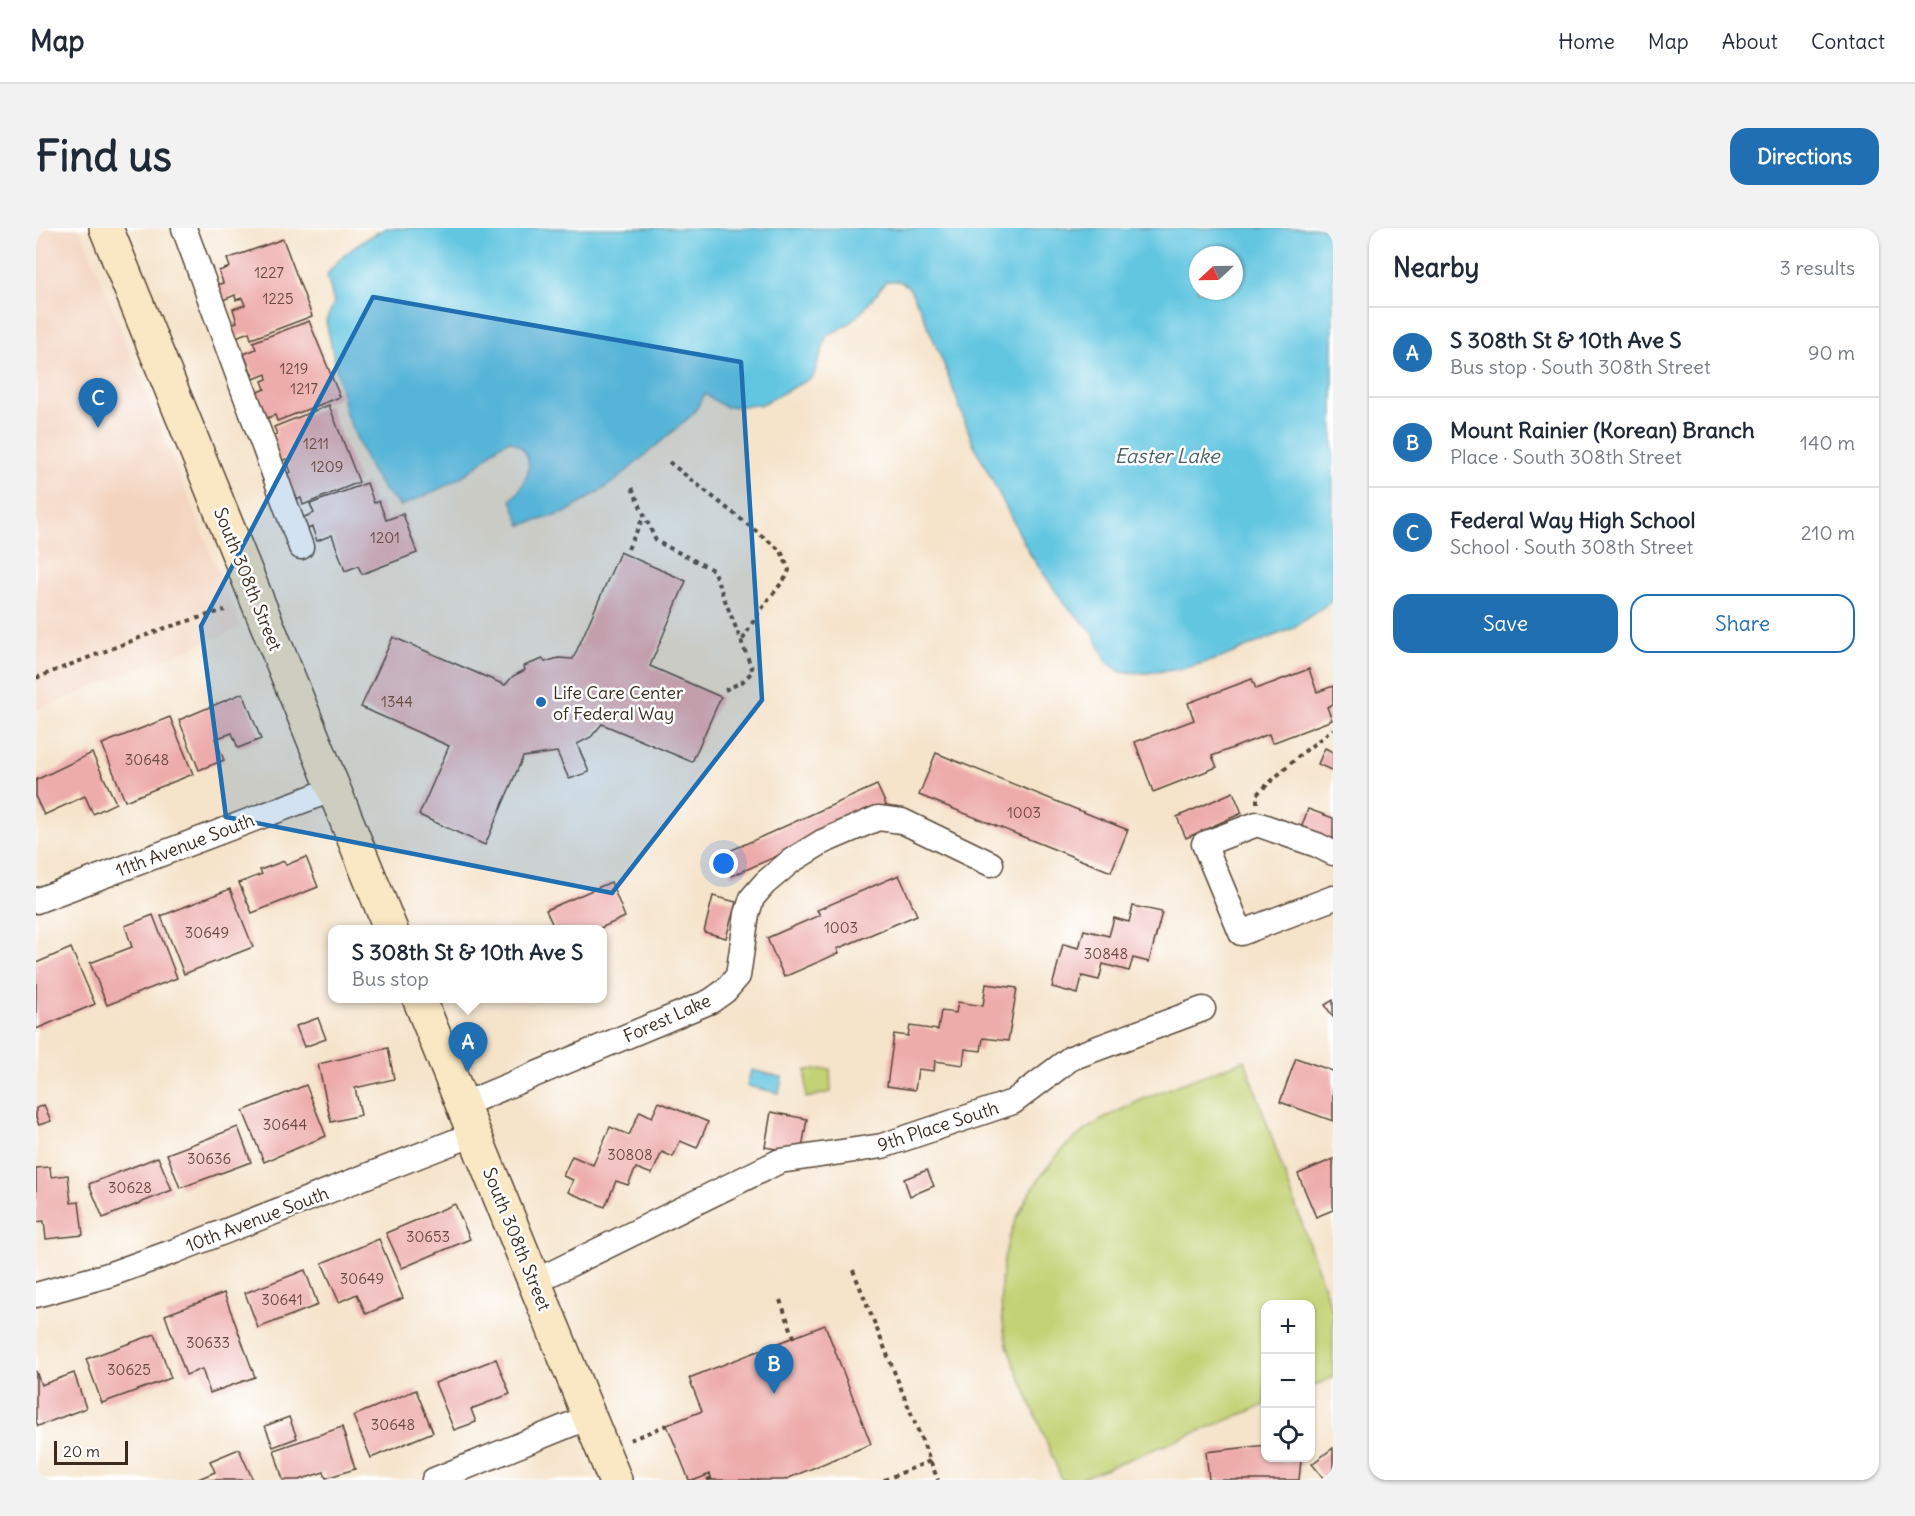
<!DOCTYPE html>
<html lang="en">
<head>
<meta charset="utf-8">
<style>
  :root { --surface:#fff; --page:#f2f2f3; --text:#1f2937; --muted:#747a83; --line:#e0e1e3; --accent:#1f6fb2 }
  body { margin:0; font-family:Delius,sans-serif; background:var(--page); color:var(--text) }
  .controls { position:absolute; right:18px; bottom:18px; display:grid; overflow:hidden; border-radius:12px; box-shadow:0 2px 4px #0004 }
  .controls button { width:54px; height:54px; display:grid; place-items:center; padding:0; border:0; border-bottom:2px solid var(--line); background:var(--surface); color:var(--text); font:30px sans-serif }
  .compass { position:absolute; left:1153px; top:18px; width:54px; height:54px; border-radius:50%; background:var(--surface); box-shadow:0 2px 4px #0004; rotate:248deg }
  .scale { position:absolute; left:18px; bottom:15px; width:74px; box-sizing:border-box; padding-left:6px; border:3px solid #3b2a1e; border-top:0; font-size:16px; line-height:21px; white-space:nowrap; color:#3b2a1e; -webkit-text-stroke:4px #fff; paint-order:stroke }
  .you { position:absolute; left:688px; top:636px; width:21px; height:21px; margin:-15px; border:4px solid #fff; border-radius:50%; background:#1a73e8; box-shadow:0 0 0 9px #1a73e833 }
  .badge { display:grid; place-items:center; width:39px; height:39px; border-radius:50%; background:var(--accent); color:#fff; font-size:20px; font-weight:700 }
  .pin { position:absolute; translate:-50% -50px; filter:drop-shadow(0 2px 3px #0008) }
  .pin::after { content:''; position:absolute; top:32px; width:21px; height:18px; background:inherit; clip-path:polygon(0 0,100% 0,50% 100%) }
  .popup { position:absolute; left:292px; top:697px; width:279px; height:78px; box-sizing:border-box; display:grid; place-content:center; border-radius:12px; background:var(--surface); filter:drop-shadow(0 2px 4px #0005); font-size:20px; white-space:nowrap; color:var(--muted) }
  .popup b { font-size:22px; color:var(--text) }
  .popup::after { content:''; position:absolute; left:50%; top:100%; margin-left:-12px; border:12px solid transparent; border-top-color:var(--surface) }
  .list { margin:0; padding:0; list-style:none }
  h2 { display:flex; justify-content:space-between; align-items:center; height:78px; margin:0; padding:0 24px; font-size:26px }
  h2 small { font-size:20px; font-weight:400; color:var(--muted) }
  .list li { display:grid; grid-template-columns:39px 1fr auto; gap:18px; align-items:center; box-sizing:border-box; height:90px; padding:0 24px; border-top:2px solid var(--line) }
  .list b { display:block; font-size:22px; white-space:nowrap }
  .list p { margin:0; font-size:20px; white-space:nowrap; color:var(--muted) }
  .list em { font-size:20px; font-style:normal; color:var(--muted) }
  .actions { display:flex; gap:12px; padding:18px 24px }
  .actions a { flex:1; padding:14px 0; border:2px solid var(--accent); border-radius:18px; text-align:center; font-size:21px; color:var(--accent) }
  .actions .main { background:var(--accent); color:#fff }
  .icon { flex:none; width:33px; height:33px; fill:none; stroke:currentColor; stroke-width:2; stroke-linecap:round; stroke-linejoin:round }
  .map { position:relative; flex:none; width:1297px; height:1252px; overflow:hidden; border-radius:18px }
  header { display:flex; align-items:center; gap:36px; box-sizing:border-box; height:84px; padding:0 30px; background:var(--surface); border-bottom:2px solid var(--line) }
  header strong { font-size:28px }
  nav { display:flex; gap:33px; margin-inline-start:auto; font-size:21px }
  .intro { display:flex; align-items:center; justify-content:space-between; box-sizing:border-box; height:144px; padding:0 36px }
  h1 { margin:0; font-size:42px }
  .button { padding:15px 27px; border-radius:18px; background:var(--accent); color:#fff; font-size:21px; font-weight:700 }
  main { display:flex; gap:36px; padding:0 36px }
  aside { flex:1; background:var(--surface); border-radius:18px; box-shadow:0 2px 4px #0004 }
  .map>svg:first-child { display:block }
  .built { fill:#f3d4bf }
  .green { fill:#c3d274; stroke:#7f7e49; stroke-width:1.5 }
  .water { fill:#63c6e1; stroke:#4f7880; stroke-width:1.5; fill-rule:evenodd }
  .building { fill:#edacaa }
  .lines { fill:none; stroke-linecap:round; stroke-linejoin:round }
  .street-casing { stroke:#574638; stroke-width:27 }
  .secondary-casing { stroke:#574638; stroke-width:36 }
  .path { stroke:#574638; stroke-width:4; stroke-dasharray:4.5 4.5; stroke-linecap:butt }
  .street { stroke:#fff; stroke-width:24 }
  .secondary { stroke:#fae7c3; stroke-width:33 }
  .marked { fill:#1f6fb2; fill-opacity:0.2; stroke:#1f6fb2; stroke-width:4.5; stroke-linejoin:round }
  .poi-dot { fill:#1f6fb2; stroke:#fff; stroke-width:2 }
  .labels { text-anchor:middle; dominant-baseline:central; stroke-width:5; stroke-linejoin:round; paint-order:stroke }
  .number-label { font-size:15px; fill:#684a41 }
  .street-label { font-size:18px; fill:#3b2a1e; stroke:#fff }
  .poi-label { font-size:18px; fill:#3b2a1e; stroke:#fff; text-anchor:start }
  .water-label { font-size:20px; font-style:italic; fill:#496162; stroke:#fff }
</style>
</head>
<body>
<header>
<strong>Map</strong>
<nav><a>Home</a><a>Map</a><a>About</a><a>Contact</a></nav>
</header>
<div class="intro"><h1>Find us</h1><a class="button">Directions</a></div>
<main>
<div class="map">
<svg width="1297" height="1252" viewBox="0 0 1297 1252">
  <rect width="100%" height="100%" fill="#fff"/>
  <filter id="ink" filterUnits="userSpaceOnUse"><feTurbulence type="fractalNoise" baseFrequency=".0167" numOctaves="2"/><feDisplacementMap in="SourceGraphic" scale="12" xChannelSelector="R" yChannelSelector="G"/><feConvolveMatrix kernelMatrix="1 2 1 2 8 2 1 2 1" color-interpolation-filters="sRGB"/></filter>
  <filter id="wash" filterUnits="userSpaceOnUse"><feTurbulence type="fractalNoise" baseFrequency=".008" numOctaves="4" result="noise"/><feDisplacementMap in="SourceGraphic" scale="24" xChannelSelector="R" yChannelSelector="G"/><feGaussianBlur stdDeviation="1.35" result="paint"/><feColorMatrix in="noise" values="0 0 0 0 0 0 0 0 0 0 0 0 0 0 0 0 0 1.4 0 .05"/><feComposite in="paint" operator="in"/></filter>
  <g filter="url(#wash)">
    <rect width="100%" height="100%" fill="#f5e3ca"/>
    <polygon class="built" points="0,0 44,0 205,400 0,482"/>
    <g class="green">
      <path d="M1209,832L1297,1085V1149L1275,1159L1274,1076H1230L1229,1177L1041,1252H1026C1013,1221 1001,1190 988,1159C982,1144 973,1128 970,1112C964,1085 963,1053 969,1026C978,981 1015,924 1054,899C1101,869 1157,852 1209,832Z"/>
      <polygon points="794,841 795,864 770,870 770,842"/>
    </g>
    <g class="water">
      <path d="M350,0H1297V372L1257,400L1185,430L1146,441L1111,445L1085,444L1071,434L1056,403L1028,375L994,326L936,213L909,139L884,80L872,58L863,53H850C832,76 820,97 791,107L777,149L724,177L689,179L669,166L657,186L578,254L529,285L485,297L475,272C494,253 503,226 474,212C458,219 459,222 448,232C424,253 394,266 365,278L348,262L334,241L310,186L290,93L298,75L291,47C306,25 326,13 350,0ZM1162,27H1198V63H1162Z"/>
      <polygon points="715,842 746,849 743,865 711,858"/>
    </g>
    <g id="blocks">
      <g class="building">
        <polygon points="247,11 276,88 215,111 213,104 200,109 195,96 201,94 197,81 209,77 206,70 200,72 199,67 187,72 181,57 187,55 183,43 194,39 191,31"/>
        <polygon points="273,93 304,169 241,193 239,187 226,192 217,166 229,161 226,153 231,151 230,146 218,151 208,126 220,121 217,114"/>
        <polygon points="293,177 323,254 267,277 265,270 252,275 242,249 255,244 250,231 238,236 228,211 241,206 238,199"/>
        <polygon points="331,255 338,275 343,273 350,292 367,286 381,325 326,346 322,338 309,343 296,307 281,313 276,299 270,302 266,290 278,285 274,276"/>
        <polygon points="584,324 650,353 614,438 685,469 656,534 566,496 555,509 541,516 553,544 533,551 521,524 487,529 449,617 383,587 413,518 325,479 357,409 469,457 477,448 489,442 488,438 507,431 509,434 522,430 537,431"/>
        <polygon points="1273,441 1281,464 1297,458 1297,476 1291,479 1296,492 1236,515 1233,506 1176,528 1181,539 1117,564 1099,514 1158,492 1152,475 1216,451 1220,461"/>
        <polygon points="207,465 225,511 202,520 196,505 179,511 188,532 163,542 143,492"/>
        <polygon points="134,489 157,546 89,573 66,516"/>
        <polygon points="1289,520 1297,524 1297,543 1282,536"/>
        <polygon points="56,525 80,575 57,586 49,568 8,587 0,570 0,552"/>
        <polygon points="900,525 1092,602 1075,644 883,567"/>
        <polygon points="841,557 851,579 696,648 687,626"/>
        <polygon points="1197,564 1206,585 1150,610 1141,589"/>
        <polygon points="1272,581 1297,590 1297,617 1263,606"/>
        <polygon points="270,629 282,659 216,685 203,655 226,646 224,642 248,633 250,637"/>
        <polygon points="863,647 881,687 801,721 803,725 748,749 731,710 784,687 781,682"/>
        <polygon points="575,654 589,689 560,702 519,702 510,682"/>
        <polygon points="194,661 217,719 148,746 125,688"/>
        <polygon points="677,668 700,674 690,710 668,704"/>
        <polygon points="1097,678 1126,684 1113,734 1097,730 1093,743 1067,736 1063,752 1046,748 1042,766 1016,759 1027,716 1043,720 1048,702 1073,708 1078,690 1093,694"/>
        <polygon points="117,687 141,750 71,777 54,735 96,719 89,698"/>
        <polygon points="35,720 59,776 0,801 0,735"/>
        <polygon points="950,756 981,760 972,813 947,810 945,823 929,821 927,837 899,833 898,843 882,841 879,862 851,858 858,806 872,808 874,798 902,802 905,783 920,785 922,774 947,778"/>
        <polygon points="1297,772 1297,789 1289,777"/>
        <polygon points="282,790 290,811 268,819 260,798"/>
        <polygon points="352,820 358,851 319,860 325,887 295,894 282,836"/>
        <polygon points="1260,830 1297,843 1297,893 1244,874"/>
        <polygon points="270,857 290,908 228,934 207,883"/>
        <polygon points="623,874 672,894 661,920 644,913 637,929 626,924 616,946 600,940 592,957 580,953 569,979 532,964 537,952 527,948 536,928 557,937 574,899 593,907 604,883 616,889"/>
        <polygon points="8,877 15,893 3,897 0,890 0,880"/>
        <polygon points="735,884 771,891 765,926 729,919"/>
        <polygon points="202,899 215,934 144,960 131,926"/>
        <polygon points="122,929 136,962 67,990 53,956"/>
        <polygon points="1297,931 1297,982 1280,989 1262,946"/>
        <polygon points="14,939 15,949 32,947 35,975 43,974 47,1007 10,1011 8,993 0,994 0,940"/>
        <polygon points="891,942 898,958 874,968 868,951"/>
        <polygon points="419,976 434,1011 366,1040 350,1005"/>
        <polygon points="343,1011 367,1070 330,1086 321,1066 303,1074 286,1035"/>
        <polygon points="269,1042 282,1077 222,1100 209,1065"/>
        <polygon points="188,1065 219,1149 174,1165 166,1141 150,1147 129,1087"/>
        <polygon points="789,1097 835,1216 748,1252 676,1252 674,1246 659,1252 653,1252 631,1197 666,1183 653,1150"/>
        <polygon points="119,1106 135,1150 66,1175 50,1131"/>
        <polygon points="460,1131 474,1166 435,1181 440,1194 418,1202 399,1155"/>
        <polygon points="0,1143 5,1157 38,1145 50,1180 2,1198 0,1193"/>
        <polygon points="380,1162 397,1204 335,1230 317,1188"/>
        <polygon points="253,1189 261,1210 237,1219 229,1198"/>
        <polygon points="306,1199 319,1241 290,1250 288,1244 263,1252 247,1252 238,1222"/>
        <polygon points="1230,1217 1230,1230 1245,1230 1246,1234 1265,1232 1263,1252 1173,1252 1170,1224"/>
        <polygon points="1297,1220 1297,1252 1289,1252 1276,1236"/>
        <polygon points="203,1221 217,1252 160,1252 179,1244 174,1233"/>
      </g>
    </g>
  </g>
  <g filter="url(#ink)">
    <use href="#blocks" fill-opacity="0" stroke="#574638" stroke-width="1.5"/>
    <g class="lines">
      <defs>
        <g id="street">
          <polyline points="148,0 265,319"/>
          <polyline points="1297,625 1281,617 1221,596 1168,616 1205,705 1297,670"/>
          <polyline points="0,673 298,561"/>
          <polyline points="426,877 675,773 689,763 702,748 711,686 716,670 729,655 755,633 786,614 842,590 866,593 955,636"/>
          <polyline points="498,1054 744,933 846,918 977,874 1035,830 1167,781"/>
          <polyline points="0,1067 72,1047 139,1023 438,906"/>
          <polyline points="398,1252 553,1189"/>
        </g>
        <g id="secondary">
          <polyline points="70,0 355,702"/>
          <polyline points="383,770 579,1252"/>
        </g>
      </defs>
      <use href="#street" class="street-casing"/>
      <use href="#secondary" class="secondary-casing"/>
      <g class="path">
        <polyline points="633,234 745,323 753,342 750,349 721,387 706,413"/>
        <polyline points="596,260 620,313 677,342 717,443 706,454 689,462"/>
        <polyline points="592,321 608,288"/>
        <polyline points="0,450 129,400 189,382"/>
        <polyline points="1221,575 1221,566 1264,527 1297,501"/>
        <polyline points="817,1042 902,1252"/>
        <polyline points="744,1072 758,1109"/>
        <polyline points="594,1212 631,1197"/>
        <polyline points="671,1252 676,1250"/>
        <polyline points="848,1252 894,1233"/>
      </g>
      <use href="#street" class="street"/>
      <use href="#secondary" class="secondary"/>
    </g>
  </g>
  <path class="marked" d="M337,69L705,134L726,472L576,665L190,589L165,398Z"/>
  <circle class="poi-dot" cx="505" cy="474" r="6"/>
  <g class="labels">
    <g class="number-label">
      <text x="233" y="44">1227</text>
      <text x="242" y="70">1225</text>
      <text x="258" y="140">1219</text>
      <text x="268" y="160">1217</text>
      <text x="280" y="215">1211</text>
      <text x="291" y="238">1209</text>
      <text x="349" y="309">1201</text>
      <text x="361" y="473">1344</text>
      <text x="111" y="531">30648</text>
      <text x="988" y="584">1003</text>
      <text x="805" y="699">1003</text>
      <text x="171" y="704">30649</text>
      <text x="1070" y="725">30848</text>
      <text x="249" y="896">30644</text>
      <text x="594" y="926">30808</text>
      <text x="173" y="930">30636</text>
      <text x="94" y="959">30628</text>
      <text x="392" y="1008">30653</text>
      <text x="326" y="1050">30649</text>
      <text x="246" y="1071">30641</text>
      <text x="172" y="1114">30633</text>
      <text x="93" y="1141">30625</text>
      <text x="357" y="1196">30648</text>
    </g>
    <g class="street-label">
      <text transform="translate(212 351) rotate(68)">South 308th Street</text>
      <text transform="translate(149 617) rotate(-21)">11th Avenue South</text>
      <text transform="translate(631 790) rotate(-24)">Forest Lake</text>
      <text transform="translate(902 898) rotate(-18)">9th Place South</text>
      <text transform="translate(221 991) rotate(-21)">10th Avenue South</text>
      <text transform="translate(481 1011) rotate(68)">South 308th Street</text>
    </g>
    <g class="poi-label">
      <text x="517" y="464">Life Care Center<tspan x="517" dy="21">of Federal Way</tspan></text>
    </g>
    <g class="water-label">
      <text x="1131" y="227">Easter Lake</text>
    </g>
  </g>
</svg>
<div class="controls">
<button>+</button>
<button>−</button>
<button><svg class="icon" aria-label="locate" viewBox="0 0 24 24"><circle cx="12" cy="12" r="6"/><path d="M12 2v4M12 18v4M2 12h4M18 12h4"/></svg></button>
</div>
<svg class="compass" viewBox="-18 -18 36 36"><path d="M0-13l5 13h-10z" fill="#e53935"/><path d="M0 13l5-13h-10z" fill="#747a83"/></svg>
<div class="scale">20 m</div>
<div class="you"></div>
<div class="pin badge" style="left:432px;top:844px">A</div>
<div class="popup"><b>S 308th St &amp; 10th Ave S</b>Bus stop</div>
<div class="pin badge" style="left:738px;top:1166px">B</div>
<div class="pin badge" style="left:62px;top:200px">C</div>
</div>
<aside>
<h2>Nearby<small>3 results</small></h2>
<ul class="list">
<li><span class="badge">A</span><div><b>S 308th St &amp; 10th Ave S</b><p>Bus stop · South 308th Street</p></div><em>90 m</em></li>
<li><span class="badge">B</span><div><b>Mount Rainier (Korean) Branch</b><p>Place · South 308th Street</p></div><em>140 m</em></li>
<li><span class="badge">C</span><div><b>Federal Way High School</b><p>School · South 308th Street</p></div><em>210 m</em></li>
</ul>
<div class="actions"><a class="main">Save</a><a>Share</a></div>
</aside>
</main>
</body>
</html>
